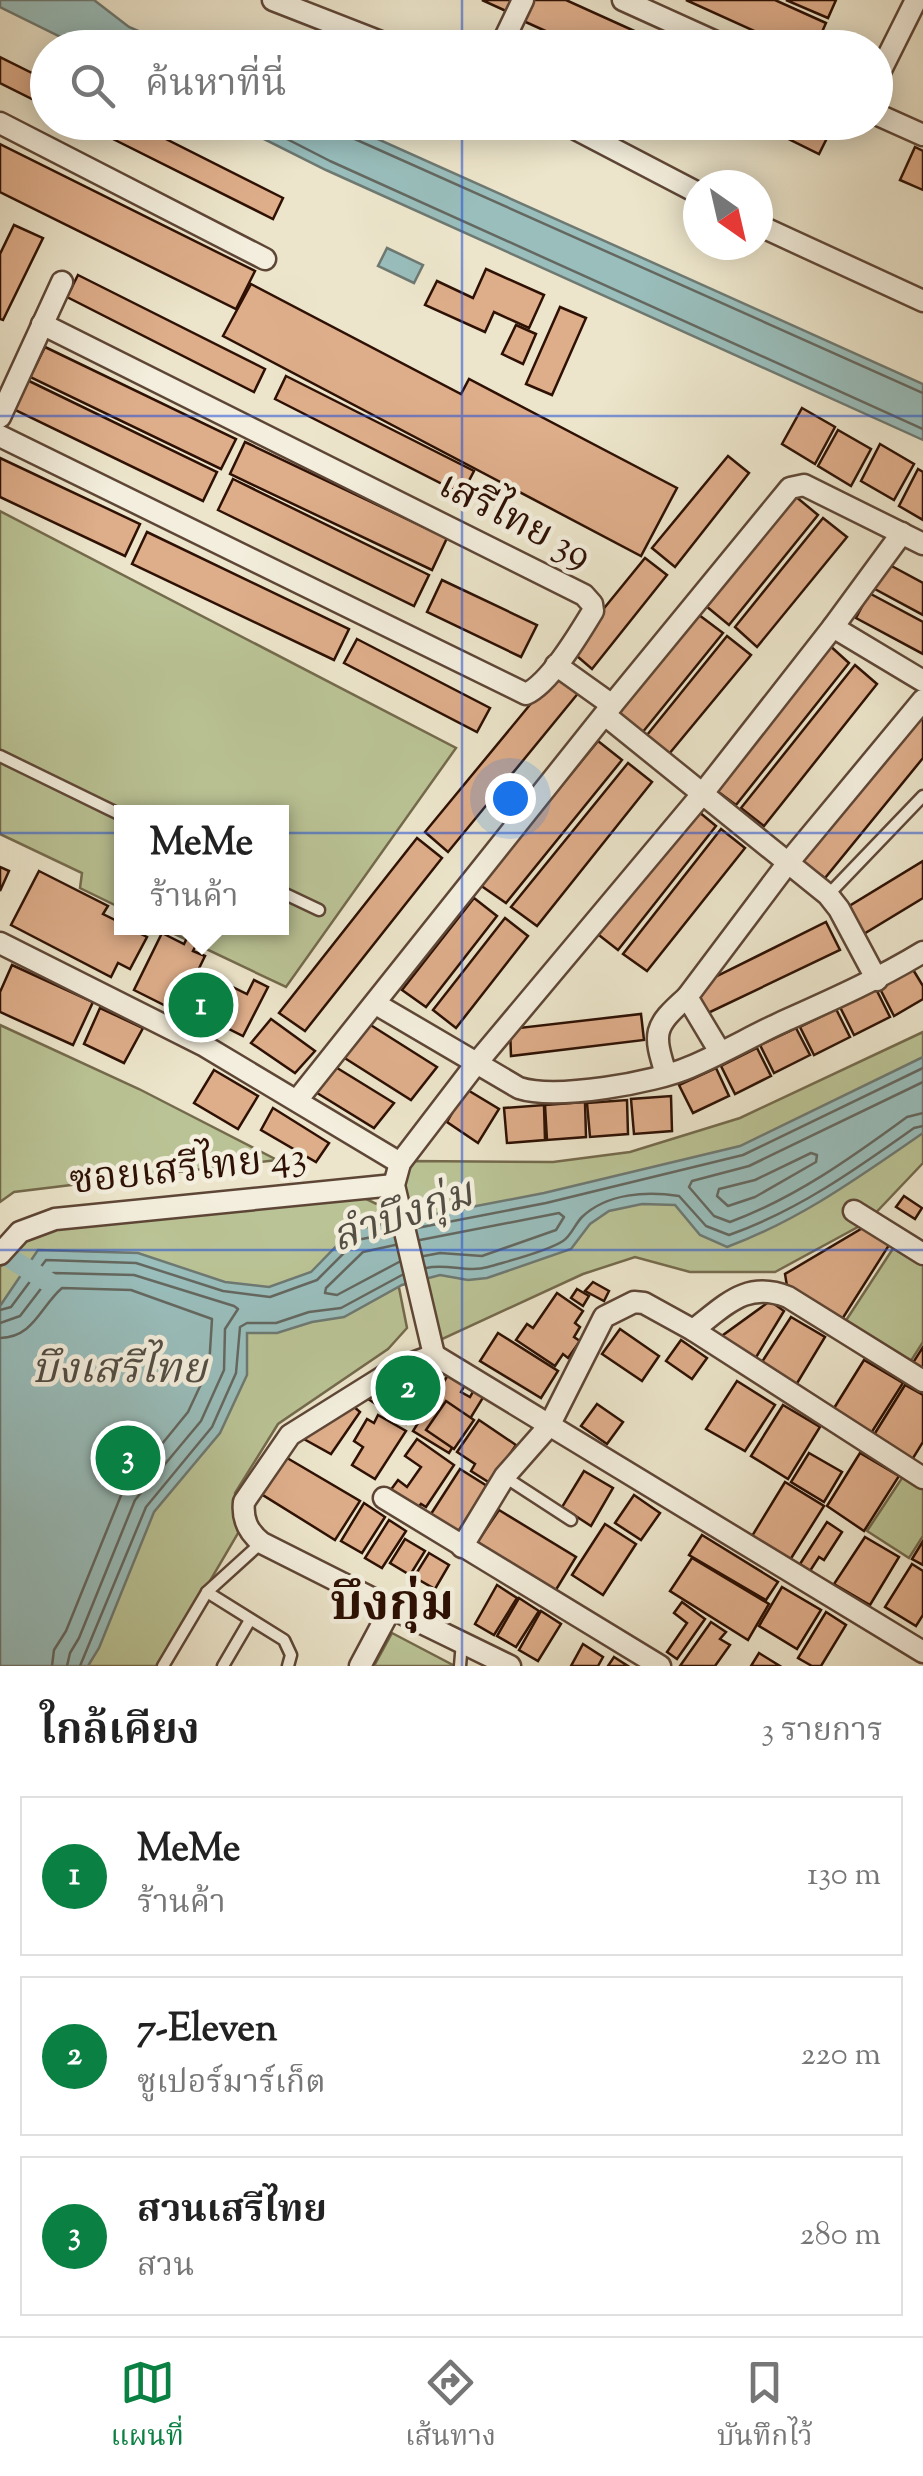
<!DOCTYPE html>
<html lang="th">
<head>
<meta charset="utf-8">
<style>
  :root { --surface:#fff; --page:#f6f6f6; --text:#222; --muted:#767676; --line:#e0e0e0; --accent:#0b8043 }
  body { margin:0; font-family:"Sorts Mill Goudy","Noto Serif Thai",serif; background:var(--page); color:var(--text) }
  .compass { position:absolute; left:683px; top:170px; width:90px; height:90px; border-radius:50%; background:var(--surface); box-shadow:0 5px 25px #0003; rotate:146deg }
  .you { position:absolute; left:510px; top:798px; width:35px; height:35px; margin:-25px; border:8px solid #fff; border-radius:50%; background:#1a73e8; box-shadow:0 0 0 15px #1a73e833 }
  .badge { display:grid; place-items:center; width:65px; height:65px; border-radius:50%; background:var(--accent); color:#fff; font-size:32px; font-weight:700 }
  .pin { position:absolute; translate:-50% -50%; border:5px solid #fff; box-shadow:0 2px 10px #0006 }
  .popup { position:absolute; left:114px; top:805px; width:175px; height:130px; box-sizing:border-box; display:grid; place-content:center; border-radius:0px; background:var(--surface); filter:drop-shadow(0 2px 8px #0005); font-size:32px; white-space:nowrap; color:var(--muted) }
  .popup b { font-size:38px; color:var(--text) }
  .popup::after { content:''; position:absolute; left:50%; top:100%; margin-left:-20px; border:20px solid transparent; border-top-color:var(--surface) }
  .list { margin:0; padding:0; list-style:none }
  h2 { display:flex; justify-content:space-between; align-items:center; height:130px; margin:0; padding:0 40px; font-size:42px }
  h2 small { font-size:32px; font-weight:400; color:var(--muted) }
  .list li { display:grid; grid-template-columns:65px 1fr auto; gap:30px; align-items:center; box-sizing:border-box; height:160px; margin:0 20px 20px; padding:0 20px; border:2px solid var(--line); border-radius:0px }
  .list b { display:block; font-size:38px; white-space:nowrap }
  .list p { margin:0; font-size:32px; white-space:nowrap; color:var(--muted) }
  .list em { font-size:32px; font-style:normal; color:var(--muted) }
  .icon { flex:none; width:55px; height:55px; fill:none; stroke:currentColor; stroke-width:2; stroke-linecap:round; stroke-linejoin:round }
  .map { position:relative; flex:none; width:923px; height:1666px; overflow:hidden }
  .search { position:absolute; background:var(--surface); box-shadow:0 5px 25px #0003; left:30px; right:30px; top:30px; height:110px; display:flex; align-items:center; gap:25px; box-sizing:border-box; padding:0 35px; border-radius:55px; color:var(--muted); font-size:38px }
  .sheet { height:670px; background:var(--surface) }
  nav { display:flex; justify-content:space-around; align-items:center; box-sizing:border-box; height:140px; border-top:2px solid var(--line); background:var(--surface); font-size:28px; color:var(--muted) }
  nav a { display:grid; justify-items:center; gap:5px }
  nav .on { color:var(--accent) }
  .map>svg:first-child { display:block }
  .green { fill:#bac395; stroke:#746a4c; stroke-width:2.5 }
  .water { fill:#99bebc; stroke:#6e7972; stroke-width:2.5 }
  .lines { fill:none; stroke-linecap:round; stroke-linejoin:round }
  .shore { stroke:#646860; stroke-width:2.5 }
  .canal { stroke:#99bebc; stroke-width:20 }
  .building { fill:#dead8a; stroke:#2e1104; stroke-width:2.5 }
  .lane-casing { stroke:#5e4636; stroke-width:15 }
  .street-casing { stroke:#5e4636; stroke-width:25 }
  .lane { stroke:#f3eedd; stroke-width:10 }
  .street { stroke:#f3eedd; stroke-width:20 }
  .grid { fill:none; stroke:#1d4ed8; stroke-width:2.5; stroke-opacity:0.55 }
  .labels { text-anchor:middle; dominant-baseline:central; stroke-width:9; stroke-linejoin:round; paint-order:stroke }
  .street-label { font-size:40px; fill:#2e1104; stroke:#f3eedd }
  .water-label { font-size:42px; font-style:italic; fill:#534e44; stroke:#f3eedd }
  .district-label { font-size:50px; font-weight:bold; fill:#2e1104; stroke:#f3eedd }
</style>
</head>
<body>
<div class="map">
<svg width="923" height="1666" viewBox="0 0 923 1666">
  <rect width="100%" height="100%" fill="#ece5cb"/>
  <filter id="stains"><feTurbulence type="fractalNoise" baseFrequency=".002" numOctaves="4"/><feColorMatrix values="0 0 0 0 .2 0 0 0 0 .09 0 0 0 0 .02 0 0 0 .5 -.17"/></filter>
  <radialGradient id="worn" r=".72"><stop offset=".6" stop-color="#630" stop-opacity="0"/><stop offset="1" stop-color="#630" stop-opacity=".3"/></radialGradient>
  <g class="green">
    <polygon points="0,511 456,748 286,987 162,928 281,928 281,812 121,812 121,908 80,888 82,873 0,834"/>
    <polygon points="0,1025 139,1089 277,1160 14,1192 0,1202"/>
    <polygon points="923,1032 923,1163 867,1222 775,1272 690,1272 635,1257 583,1274 438,1341 401,1186 410,1161 553,1162 630,1152 740,1118"/>
    <polygon points="356,1194 383,1207 407,1328 388,1349 278,1424 235,1493 236,1511 244,1523 160,1666 0,1666 0,1267 37,1226"/>
    <polygon points="894,1247 923,1265 923,1342 907,1367 843,1325"/>
    <polygon points="904,1475 923,1488 923,1536 909,1558 867,1531"/>
    <polygon points="392,1633 455,1666 374,1666"/>
  </g>
  <g class="water">
    <polygon points="0,0 94,0 129,27 175,47 81,47 0,7"/>
    <polygon points="232,123 342,123 923,384 923,440 326,170"/>
    <polygon points="387,248 423,265 414,283 378,266"/>
    <path d="M923,1057V1133C859,1177 800,1220 727,1247L700,1235L675,1205L642,1204L609,1211L590,1224L571,1249L487,1278L468,1280L440,1275L402,1285L344,1317L312,1322L277,1333H247V1375L220,1433L154,1512L99,1648L88,1666H0V1306L38,1250L138,1253L225,1282L269,1287L311,1272L352,1230L544,1193L740,1146Z"/>
  </g>
  <g class="lines">
    <g class="shore">
      <polyline points="254,122 330,161 923,429"/>
      <polyline points="341,122 342,131 348,136 923,393"/>
      <path d="M923,1082L749,1166L692,1181L689,1187L714,1216L730,1222C795,1198 851,1158 907,1117L923,1113"/>
      <polygon points="811,1153 817,1155 816,1162 755,1197 728,1206 717,1196 719,1189 755,1180"/>
      <polyline points="417,1228 546,1203 743,1155 923,1068"/>
      <polyline points="420,1240 559,1213 564,1217 556,1230 482,1256 440,1253 424,1256"/>
      <polyline points="395,1245 363,1252 326,1288 325,1293 337,1295 399,1262"/>
      <path d="M426,1268C447,1263 467,1273 488,1267C508,1261 546,1252 563,1241C571,1236 575,1224 582,1217C607,1193 647,1191 679,1196L706,1226L729,1235C797,1211 855,1170 914,1128L923,1126"/>
      <polyline points="0,1310 11,1307 46,1260 136,1263 223,1291 270,1297 317,1280 357,1240 392,1233"/>
      <polyline points="0,1323 20,1316 53,1273 134,1275 234,1306 238,1309 225,1329 224,1370 201,1421 135,1500 79,1638 70,1653 67,1666"/>
      <path d="M0,1338C34,1337 40,1307 62,1288L131,1290L212,1319L209,1367L188,1412L122,1493L66,1631L54,1650L52,1666"/>
      <polyline points="80,1666 146,1507 212,1427 236,1373 240,1327 247,1323 276,1323 309,1312 341,1308 402,1275"/>
    </g>
    <polyline class="canal" points="0,1252 50,1283"/>
  </g>
  <g class="building">
    <polygon points="482,0 511,0 506,11"/>
    <polygon points="527,0 566,0 672,48 583,48 519,19"/>
    <polygon points="686,0 775,0 826,23 815,48 792,48"/>
    <polygon points="786,0 836,0 828,18"/>
    <polygon points="0,57 48,81 48,107 0,83"/>
    <polygon points="79,122 132,122 283,198 273,219"/>
    <polygon points="754,122 826,122 833,126 819,154"/>
    <polygon points="0,144 255,271 236,309 0,192"/>
    <polygon points="915,147 923,151 923,190 900,180"/>
    <polygon points="14,225 43,238 3,320 0,319 0,254"/>
    <polygon points="486,269 544,295 529,328 494,312 485,332 425,305 437,281 473,298"/>
    <polygon points="78,275 265,369 254,392 67,297"/>
    <polygon points="251,284 461,394 469,379 677,488 641,556 223,336"/>
    <polygon points="560,307 586,318 552,395 526,384"/>
    <polygon points="516,325 536,334 523,364 502,354"/>
    <polygon points="45,347 236,439 221,469 30,377"/>
    <polygon points="286,376 474,471 462,494 275,399"/>
    <polygon points="27,380 217,472 203,501 13,409"/>
    <polygon points="802,408 835,427 815,464 782,444"/>
    <polygon points="838,430 871,449 851,486 818,466"/>
    <polygon points="245,442 447,538 432,570 230,474"/>
    <polygon points="880,444 914,464 894,500 861,481"/>
    <polygon points="728,456 749,473 675,567 652,548"/>
    <polygon points="0,458 140,524 125,556 0,497"/>
    <polygon points="918,469 923,472 923,520 899,506"/>
    <polygon points="233,479 429,575 414,606 218,510"/>
    <polygon points="795,496 818,515 729,625 706,606"/>
    <polygon points="823,518 847,537 757,647 735,627"/>
    <polygon points="147,532 349,629 334,660 132,564"/>
    <polygon points="645,558 667,575 592,669 570,650"/>
    <polygon points="886,563 923,583 923,615 873,588"/>
    <polygon points="442,580 537,625 521,657 427,612"/>
    <polygon points="869,593 923,622 923,654 856,618"/>
    <polygon points="699,615 723,633 642,733 619,713"/>
    <polygon points="727,636 751,655 669,754 647,735"/>
    <polygon points="357,639 490,708 477,732 344,663"/>
    <polygon points="828,644 849,663 736,805 713,788"/>
    <polygon points="855,665 877,684 764,826 741,808"/>
    <polygon points="557,672 580,691 448,852 425,832"/>
    <polygon points="923,707 923,758 825,878 799,860"/>
    <polygon points="598,741 622,760 506,903 480,885"/>
    <polygon points="628,763 652,782 537,926 511,907"/>
    <polygon points="693,807 716,826 618,950 595,932"/>
    <polygon points="721,829 745,848 647,971 623,954"/>
    <polygon points="417,838 442,858 305,1031 279,1013"/>
    <polygon points="923,861 923,898 862,935 846,908"/>
    <polygon points="0,867 9,871 0,891"/>
    <polygon points="39,871 108,906 103,914 121,923 121,928 129,928 147,937 130,969 118,963 111,977 11,925"/>
    <polygon points="474,898 497,916 426,1007 402,990"/>
    <polygon points="505,918 528,936 456,1028 433,1010"/>
    <polygon points="826,922 840,950 708,1013 695,987"/>
    <polygon points="162,933 184,944 188,936 198,941 193,951 205,956 178,1012 134,990"/>
    <polygon points="909,963 923,986 923,999 894,1016 877,983"/>
    <polygon points="12,965 93,1002 73,1045 0,1012 0,992"/>
    <polygon points="200,971 247,994 254,980 268,987 243,1036 183,1006"/>
    <polygon points="876,989 890,1017 854,1035 840,1007"/>
    <polygon points="100,1008 143,1028 124,1063 84,1044"/>
    <polygon points="836,1009 850,1037 814,1055 800,1027"/>
    <polygon points="641,1014 644,1040 511,1056 510,1029"/>
    <polygon points="271,1019 315,1051 295,1073 251,1043"/>
    <polygon points="369,1024 437,1067 411,1100 343,1057"/>
    <polygon points="796,1028 810,1055 774,1073 760,1045"/>
    <polygon points="757,1048 771,1076 735,1094 721,1066"/>
    <polygon points="329,1063 394,1103 374,1128 309,1088"/>
    <polygon points="716,1068 729,1096 693,1113 679,1085"/>
    <polygon points="214,1070 258,1096 238,1129 194,1103"/>
    <polygon points="466,1089 499,1109 478,1143 447,1122"/>
    <polygon points="671,1096 672,1131 634,1134 631,1099"/>
    <polygon points="627,1100 628,1134 590,1137 587,1103"/>
    <polygon points="585,1102 586,1137 547,1140 545,1105"/>
    <polygon points="544,1105 545,1140 507,1143 504,1108"/>
    <polygon points="273,1108 329,1143 316,1162 261,1130"/>
    <polygon points="904,1196 922,1208 915,1219 896,1207"/>
    <polygon points="866,1226 891,1242 839,1324 788,1292 785,1274"/>
    <polygon points="593,1282 609,1291 604,1301 585,1291"/>
    <polygon points="577,1289 589,1296 583,1306 571,1298"/>
    <polygon points="557,1293 583,1311 575,1323 580,1327 574,1337 580,1341 568,1358 563,1354 555,1366 516,1340 527,1324 533,1328"/>
    <polygon points="770,1301 784,1311 755,1359 719,1338"/>
    <polygon points="791,1317 825,1337 796,1385 760,1365"/>
    <polygon points="620,1329 659,1356 642,1381 602,1354"/>
    <polygon points="498,1333 558,1371 541,1398 480,1361"/>
    <polygon points="681,1340 707,1358 692,1379 666,1361"/>
    <polygon points="923,1347 923,1378 909,1369"/>
    <polygon points="864,1360 903,1383 868,1438 831,1413"/>
    <polygon points="423,1367 441,1380 406,1424 365,1397"/>
    <polygon points="448,1375 465,1385 461,1392 470,1397 474,1390 484,1396 449,1453 413,1431"/>
    <polygon points="737,1381 775,1405 745,1451 706,1429"/>
    <polygon points="905,1385 923,1395 923,1442 910,1463 872,1438"/>
    <polygon points="446,1401 474,1420 454,1449 426,1430"/>
    <polygon points="597,1404 623,1422 607,1444 581,1426"/>
    <polygon points="783,1405 820,1427 788,1479 751,1456"/>
    <polygon points="353,1406 360,1412 331,1454 302,1438"/>
    <polygon points="378,1415 406,1431 375,1479 352,1465 363,1447 354,1441 367,1419 374,1423"/>
    <polygon points="479,1420 516,1445 490,1483 471,1471 475,1464 457,1452"/>
    <polygon points="417,1439 454,1465 426,1507 421,1504 417,1509 390,1491 398,1480 407,1487 421,1467 405,1456"/>
    <polygon points="809,1453 842,1472 824,1502 791,1482"/>
    <polygon points="860,1453 899,1476 864,1531 827,1506"/>
    <polygon points="282,1455 360,1501 335,1540 258,1492"/>
    <polygon points="460,1469 487,1486 458,1532 431,1514"/>
    <polygon points="584,1471 613,1488 591,1526 562,1507"/>
    <polygon points="785,1482 824,1506 790,1560 752,1536"/>
    <polygon points="634,1495 660,1513 641,1540 615,1523"/>
    <polygon points="364,1503 385,1517 362,1553 341,1541"/>
    <polygon points="499,1510 576,1557 554,1593 476,1544"/>
    <polygon points="389,1520 406,1531 382,1568 365,1558"/>
    <polygon points="827,1522 842,1532 824,1560 819,1557 810,1571 800,1564"/>
    <polygon points="605,1524 636,1544 603,1595 572,1575"/>
    <polygon points="702,1535 778,1582 766,1600 689,1555"/>
    <polygon points="865,1537 899,1557 870,1605 834,1584"/>
    <polygon points="405,1539 425,1551 410,1575 390,1563"/>
    <polygon points="923,1541 923,1565 912,1559"/>
    <polygon points="429,1553 449,1565 435,1589 414,1577"/>
    <polygon points="692,1558 769,1604 748,1640 670,1591"/>
    <polygon points="912,1564 923,1571 923,1615 916,1626 885,1607"/>
    <polygon points="497,1585 517,1598 494,1635 475,1624"/>
    <polygon points="782,1587 821,1610 797,1649 759,1626"/>
    <polygon points="519,1598 539,1611 516,1647 497,1636"/>
    <polygon points="682,1602 705,1619 677,1659 667,1652 687,1623 674,1613"/>
    <polygon points="541,1611 561,1624 538,1661 519,1650"/>
    <polygon points="826,1612 846,1625 821,1666 812,1666 798,1658"/>
    <polygon points="711,1622 726,1632 720,1639 730,1645 715,1666 680,1666"/>
    <polygon points="583,1644 603,1657 598,1666 571,1666"/>
    <polygon points="759,1653 780,1666 751,1666"/>
    <polygon points="614,1657 628,1666 608,1666"/>
  </g>
  <g class="lines">
    <defs>
      <g id="lane">
        <polyline points="0,756 121,815"/>
        <polyline points="281,892 319,910"/>
        <polyline points="828,895 923,796"/>
        <polyline points="505,1477 571,1520"/>
        <polyline points="207,1592 284,1640 291,1655 288,1666"/>
        <polyline points="163,1666 207,1592 261,1543"/>
        <polyline points="223,1666 250,1620"/>
        <polyline points="460,1666 462,1642"/>
      </g>
      <g id="street">
        <polyline points="273,0 396,48"/>
        <polyline points="623,0 729,48"/>
        <polyline points="500,48 523,0"/>
        <polyline points="876,80 916,0"/>
        <polyline points="876,114 923,135"/>
        <polyline points="562,122 698,193"/>
        <polyline points="0,123 265,259"/>
        <polyline points="758,225 923,301"/>
        <polyline points="0,417 62,282"/>
        <path d="M0,436L526,694C550,683 579,634 593,611L592,604L584,595L42,324"/>
        <polyline points="833,627 923,681"/>
        <polyline points="556,665 612,705"/>
        <polyline points="605,715 828,895 839,909 877,980"/>
        <polyline points="0,943 203,1045 400,1163"/>
        <path d="M376,1004L519,1088C556,1100 654,1083 690,1067C721,1054 750,1037 780,1023C829,1001 877,980 923,952"/>
        <polyline points="720,1052 687,997 787,864 923,700"/>
        <path d="M666,1074C653,1033 653,1027 687,997"/>
        <polyline points="298,1099 612,705 790,488 804,485 923,544"/>
        <polyline points="854,1211 923,1254"/>
        <polyline points="0,1254 20,1232 55,1219 394,1185"/>
        <path d="M693,1330C725,1306 746,1280 788,1297L923,1381"/>
        <polyline points="434,1355 394,1185 400,1163 475,1065 703,793 833,627 902,533"/>
        <polyline points="384,1498 660,1666"/>
        <polyline points="462,1547 505,1476 549,1426 604,1317 634,1302 644,1303 693,1330 923,1478"/>
        <polyline points="391,1608 510,1666"/>
        <path d="M360,1666L391,1608L262,1543C248,1532 242,1520 244,1502L290,1435L394,1370L434,1355L923,1652"/>
      </g>
    </defs>
    <use href="#lane" class="lane-casing"/>
    <use href="#street" class="street-casing"/>
    <use href="#lane" class="lane"/>
    <use href="#street" class="street"/>
  </g>
  <path class="grid" d="M462,0V48M462,122V1666M0,416H923M0,833H923M0,1250H923"/>
  <g class="labels">
    <g class="street-label">
      <text transform="translate(514 522) rotate(27)">เสรีไทย 39</text>
      <text transform="translate(188 1171) rotate(-6)">ซอยเสรีไทย 43</text>
    </g>
    <g class="water-label">
      <text transform="translate(403 1218) rotate(-19)">ลำบึงกุ่ม</text>
      <text x="119" y="1372">บึงเสรีไทย</text>
    </g>
    <g class="district-label">
      <text x="392" y="1607">บึงกุ่ม</text>
    </g>
  </g>
  <rect width="100%" height="100%" filter="url(#stains)"/>
  <rect width="100%" height="100%" fill="url(#worn)"/>
</svg>
<svg class="compass" viewBox="-18 -18 36 36"><path d="M0-13l5 13h-10z" fill="#e53935"/><path d="M0 13l5-13h-10z" fill="#767676"/></svg>
<div class="you"></div>
<div class="pin badge" style="left:201px;top:1005px">1</div>
<div class="popup"><b>MeMe</b>ร้านค้า</div>
<div class="pin badge" style="left:408px;top:1388px">2</div>
<div class="pin badge" style="left:128px;top:1458px">3</div>
<div class="search"><svg class="icon" aria-label="search" viewBox="0 0 24 24"><circle cx="10" cy="10" r="6"/><path d="M15 15l6 6"/></svg>ค้นหาที่นี่</div>
</div>
<section class="sheet">
<h2>ใกล้เคียง<small>3 รายการ</small></h2>
<ul class="list">
<li><span class="badge">1</span><div><b>MeMe</b><p>ร้านค้า</p></div><em>130 m</em></li>
<li><span class="badge">2</span><div><b>7-Eleven</b><p>ซูเปอร์มาร์เก็ต</p></div><em>220 m</em></li>
<li><span class="badge">3</span><div><b>สวนเสรีไทย</b><p>สวน</p></div><em>280 m</em></li>
</ul>
</section>
<nav>
<a class="on"><svg class="icon" aria-label="map" viewBox="0 0 24 24"><path d="M3 6l6-2 6 2 6-2v14l-6 2-6-2-6 2zM9 4v14M15 6v14"/></svg>แผนที่</a>
<a><svg class="icon" aria-label="directions" viewBox="0 0 24 24"><path d="M12 3l9 9-9 9-9-9zM9 14v-3h6M13 9l2 2-2 2"/></svg>เส้นทาง</a>
<a><svg class="icon" aria-label="saved" viewBox="0 0 24 24"><path d="M7 4h10v16l-5-4-5 4z"/></svg>บันทึกไว้</a>
</nav>
</body>
</html>
